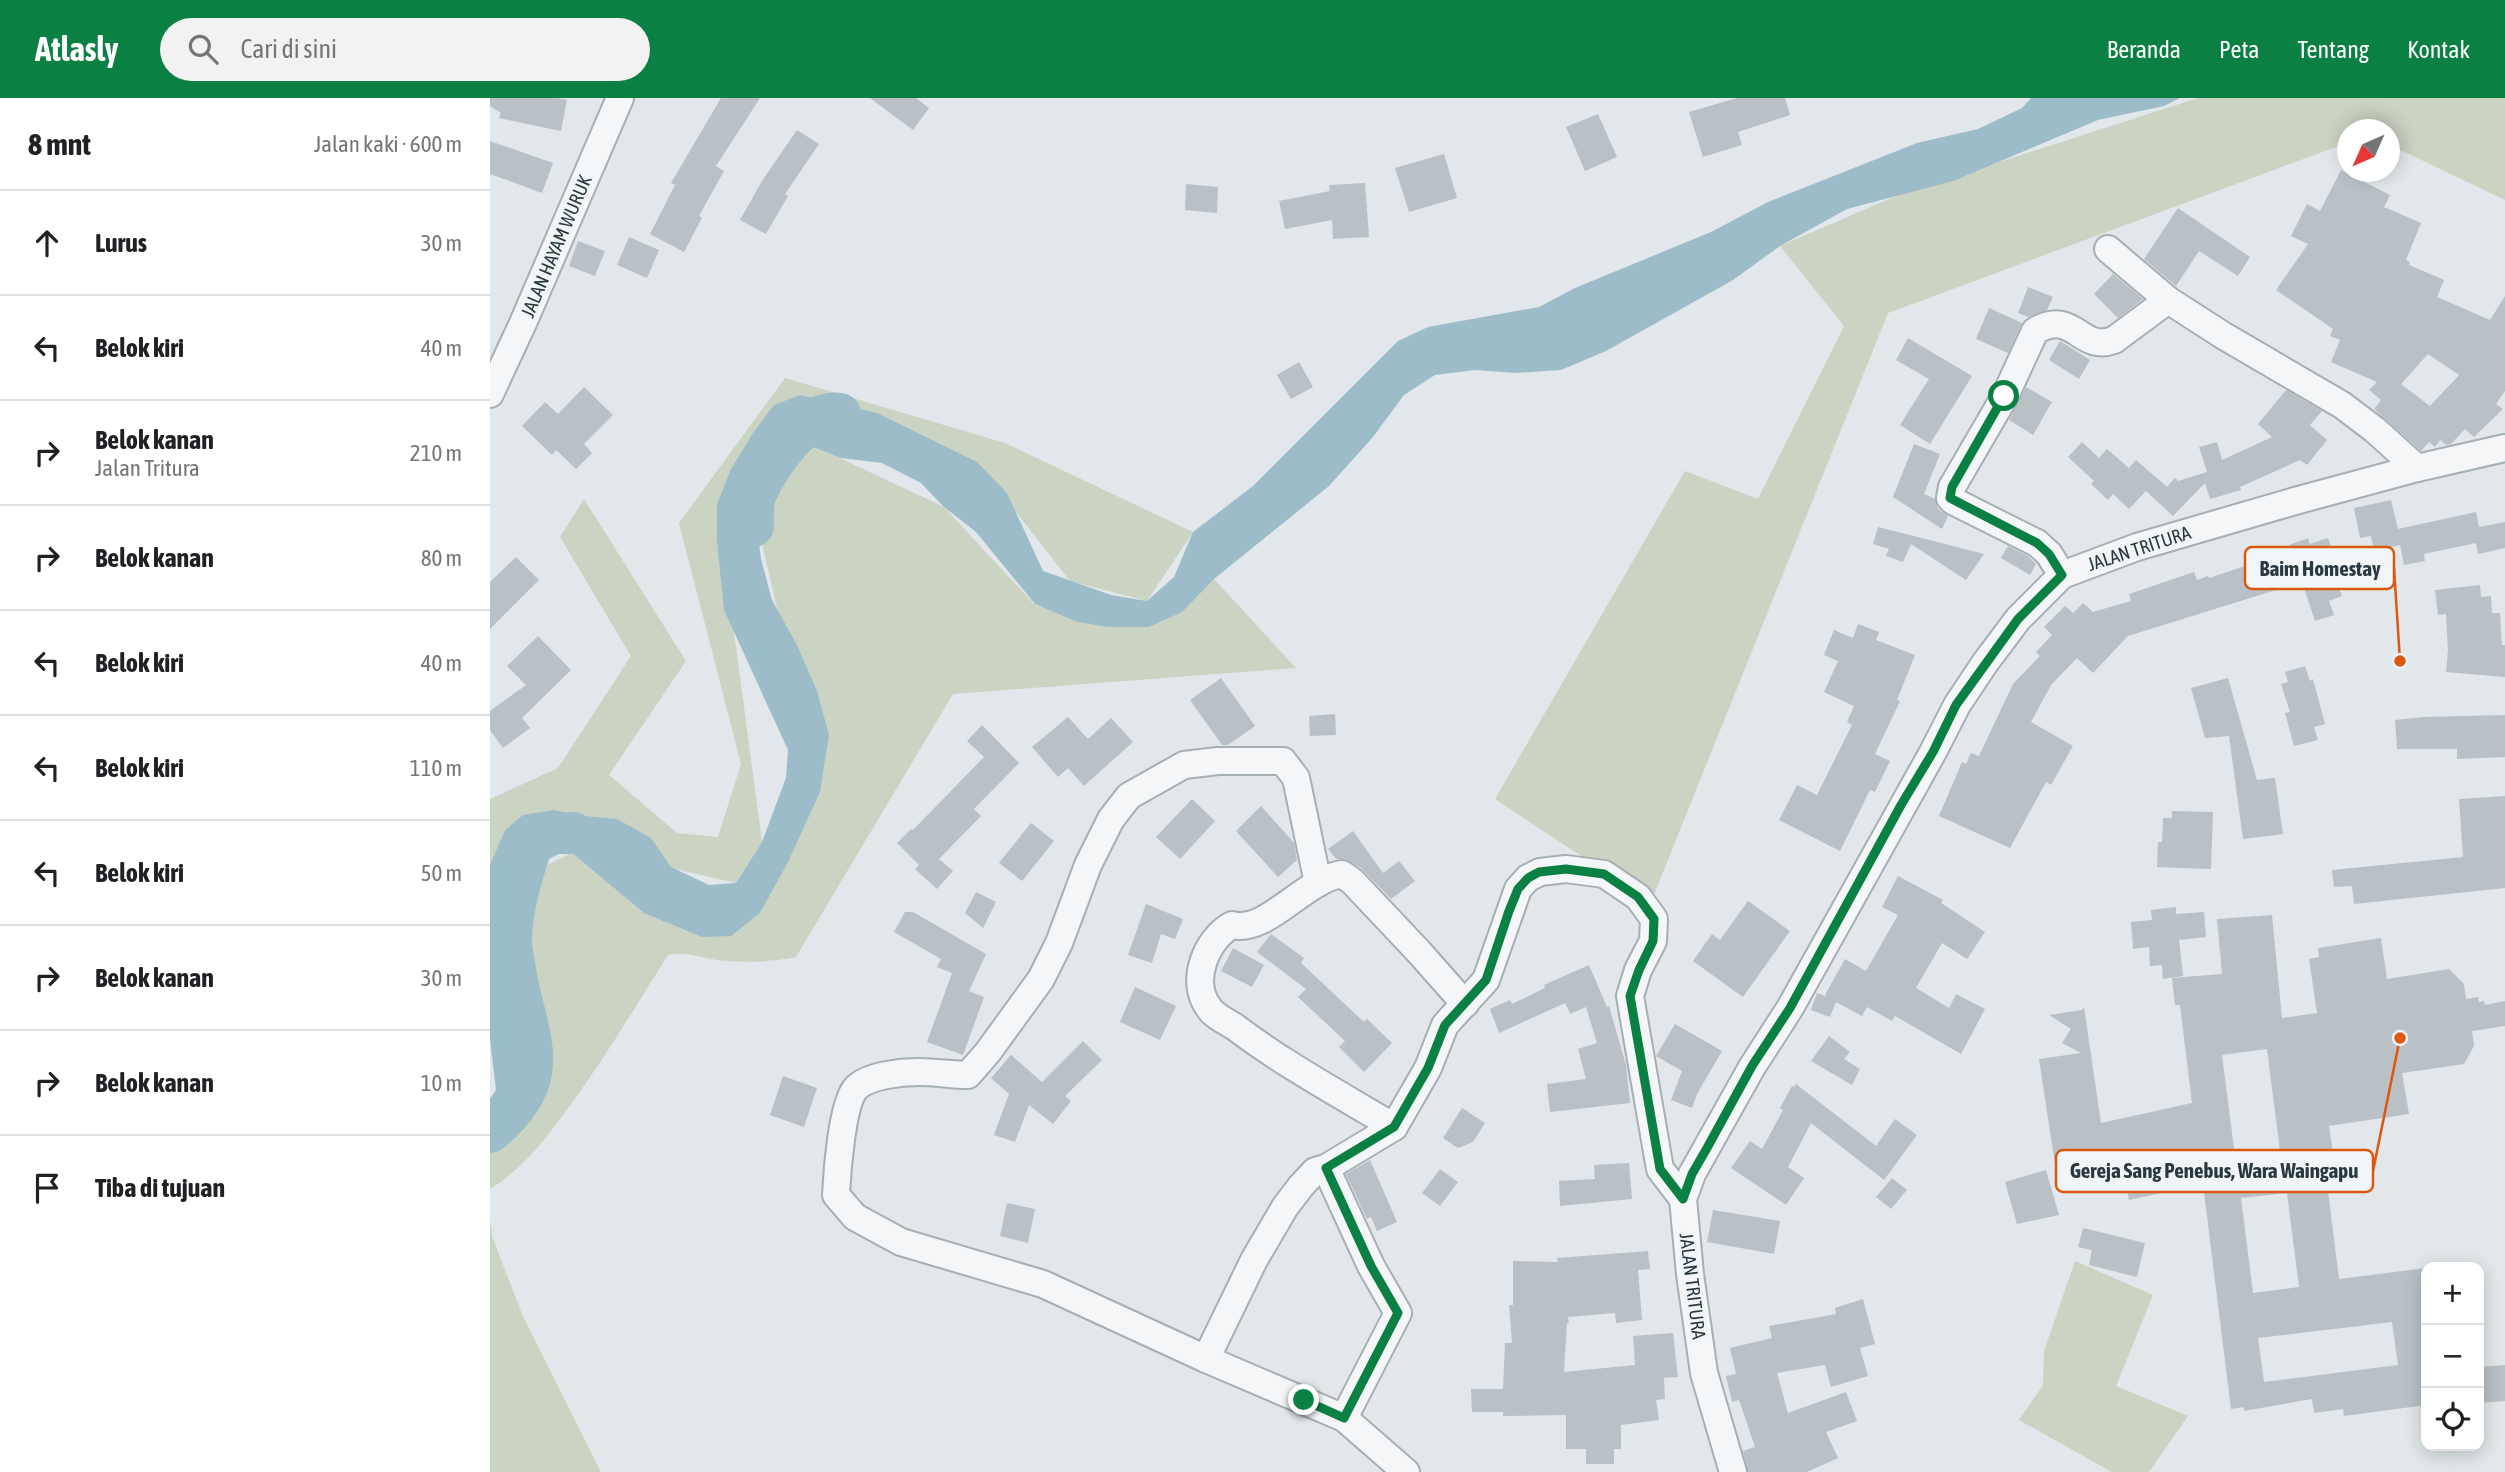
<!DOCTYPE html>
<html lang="id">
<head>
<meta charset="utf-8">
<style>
  :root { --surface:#fff; --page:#f2f2f2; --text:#202124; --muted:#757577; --line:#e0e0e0; --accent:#0b8043 }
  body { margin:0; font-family:"Asap Condensed",sans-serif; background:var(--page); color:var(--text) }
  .controls { position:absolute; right:21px; bottom:21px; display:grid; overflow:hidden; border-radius:14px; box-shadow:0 4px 18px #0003 }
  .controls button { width:63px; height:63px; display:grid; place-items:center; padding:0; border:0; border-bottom:2px solid var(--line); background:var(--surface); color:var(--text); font:35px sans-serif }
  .compass { position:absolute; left:1847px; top:21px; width:63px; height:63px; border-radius:50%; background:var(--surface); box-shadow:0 4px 18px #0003; rotate:225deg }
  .stop { position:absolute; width:21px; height:21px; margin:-16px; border:5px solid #0b8043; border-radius:50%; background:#fff }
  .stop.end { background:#0b8043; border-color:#fff; box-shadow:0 2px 7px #0008 }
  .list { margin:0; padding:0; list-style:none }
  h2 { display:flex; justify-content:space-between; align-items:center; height:91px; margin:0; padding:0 28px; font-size:30px }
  h2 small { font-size:23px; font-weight:400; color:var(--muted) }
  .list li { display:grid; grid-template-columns:46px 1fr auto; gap:21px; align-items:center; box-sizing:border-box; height:105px; padding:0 28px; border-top:2px solid var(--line) }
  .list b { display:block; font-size:26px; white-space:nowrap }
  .list p { margin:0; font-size:23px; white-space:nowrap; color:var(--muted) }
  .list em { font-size:23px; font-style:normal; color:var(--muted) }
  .icon { flex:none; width:38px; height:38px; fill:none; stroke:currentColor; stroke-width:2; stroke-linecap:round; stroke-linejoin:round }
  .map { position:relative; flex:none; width:2015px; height:1374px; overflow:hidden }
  header { display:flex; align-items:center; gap:42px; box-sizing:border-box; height:98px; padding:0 35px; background:var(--accent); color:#fff }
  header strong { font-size:33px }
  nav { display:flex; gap:38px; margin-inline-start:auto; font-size:24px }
  .search { width:490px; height:63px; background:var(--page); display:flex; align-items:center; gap:18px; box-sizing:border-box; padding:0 24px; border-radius:38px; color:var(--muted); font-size:26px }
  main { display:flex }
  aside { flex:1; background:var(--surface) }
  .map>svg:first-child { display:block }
  .green { fill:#cbd3c3 }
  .water { fill:#9dbcc9 }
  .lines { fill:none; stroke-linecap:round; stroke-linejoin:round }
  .river { stroke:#9dbcc9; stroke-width:42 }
  .building { fill:#b9c1c6; fill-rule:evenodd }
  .minor-casing { stroke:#a6afb4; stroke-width:30 }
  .minor { stroke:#f4f6f8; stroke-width:26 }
  .route { stroke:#0b8043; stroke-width:9 }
  .labels { text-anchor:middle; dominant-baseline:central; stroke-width:6; stroke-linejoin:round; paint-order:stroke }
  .street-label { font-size:19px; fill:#2a3841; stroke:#f1f5f7 }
  .leader { fill:none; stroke:#de570f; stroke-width:2.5 }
  .callout-dot { fill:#de570f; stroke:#f1f5f7; stroke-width:2.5 }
  .callout { fill:#f1f5f7; stroke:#de570f; stroke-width:2.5 }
  .callout-label { font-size:21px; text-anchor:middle; font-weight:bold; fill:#2a3841 }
</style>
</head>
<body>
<header>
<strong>Atlasly</strong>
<div class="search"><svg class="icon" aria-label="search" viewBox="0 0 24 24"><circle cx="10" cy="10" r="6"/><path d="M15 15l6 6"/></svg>Cari di sini</div>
<nav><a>Beranda</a><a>Peta</a><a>Tentang</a><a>Kontak</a></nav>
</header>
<main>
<aside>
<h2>8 mnt<small>Jalan kaki · 600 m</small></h2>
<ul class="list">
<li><svg class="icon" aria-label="ahead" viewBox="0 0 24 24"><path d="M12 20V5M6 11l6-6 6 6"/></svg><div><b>Lurus</b></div><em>30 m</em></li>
<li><svg class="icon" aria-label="left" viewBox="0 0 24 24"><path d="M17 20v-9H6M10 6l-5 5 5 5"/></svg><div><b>Belok kiri</b></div><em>40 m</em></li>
<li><svg class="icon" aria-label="right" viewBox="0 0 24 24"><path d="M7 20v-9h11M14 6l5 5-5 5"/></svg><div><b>Belok kanan</b><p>Jalan Tritura</p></div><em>210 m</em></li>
<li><svg class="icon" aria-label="right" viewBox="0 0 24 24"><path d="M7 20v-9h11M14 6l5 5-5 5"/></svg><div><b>Belok kanan</b></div><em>80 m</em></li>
<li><svg class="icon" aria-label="left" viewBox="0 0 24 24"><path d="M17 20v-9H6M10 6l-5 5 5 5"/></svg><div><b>Belok kiri</b></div><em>40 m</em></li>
<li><svg class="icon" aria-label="left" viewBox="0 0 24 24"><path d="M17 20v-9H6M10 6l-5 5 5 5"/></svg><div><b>Belok kiri</b></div><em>110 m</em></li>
<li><svg class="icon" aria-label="left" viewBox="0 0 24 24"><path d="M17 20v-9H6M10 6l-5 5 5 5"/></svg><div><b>Belok kiri</b></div><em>50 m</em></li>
<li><svg class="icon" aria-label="right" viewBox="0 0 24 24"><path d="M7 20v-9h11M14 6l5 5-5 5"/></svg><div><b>Belok kanan</b></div><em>30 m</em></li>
<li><svg class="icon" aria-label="right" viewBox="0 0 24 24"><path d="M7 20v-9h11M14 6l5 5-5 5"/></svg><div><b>Belok kanan</b></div><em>10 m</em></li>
<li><svg class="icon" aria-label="arrive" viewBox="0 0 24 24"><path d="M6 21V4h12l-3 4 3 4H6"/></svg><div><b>Tiba di tujuan</b></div></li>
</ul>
</aside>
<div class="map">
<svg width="2015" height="1374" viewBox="0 0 2015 1374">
  <rect width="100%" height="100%" fill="#e1e7ea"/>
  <g class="green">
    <polygon points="1708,0 2015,0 2015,102 1900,47 1899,32 1857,32 1857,45 1398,215 1161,804 1005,701 1195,373 1268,401 1354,228 1290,148 1413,95"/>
    <polygon points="295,280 515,345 703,434 657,503 580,483 487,364 310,297 227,406 272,744 246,785 15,732 0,796 0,701 68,670 141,558 70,439 94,401 196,563 119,677 187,735 228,739 251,666 189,425"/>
    <path d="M322,347L454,409L545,507L618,529L724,481L806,570L463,596L306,859C280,864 254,865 227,862C207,859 200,854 178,857C147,906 118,955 84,1002C59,1036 36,1069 0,1091V1040L26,1022L23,821L31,779L82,755L154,815H270L330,694L266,420Z"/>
    <polygon points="0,1123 3,1141 32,1216 111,1374 0,1374"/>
    <polygon points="1585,1163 1663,1197 1626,1288 1698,1318 1659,1374 1622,1374 1529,1322 1553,1287 1554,1253"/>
  </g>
  <polygon class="water" points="1541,0 1690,0 1674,8 1608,22 1463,83 1357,111 1290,148 1243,182 1116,253 1071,272 1025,275 985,272 945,277 914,297 883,339 839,388 724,481 692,514 659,529 618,529 588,524 545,506 486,434 454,409 431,385 392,365 351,360 298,339 287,349 266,420 271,461 282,502 307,547 327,593 339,637 330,694 298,764 270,815 241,838 212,839 154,815 82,755 59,747 35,759 23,821 26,863 22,915 35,951 44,989 26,1022 0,1045 0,1001 6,992 0,942 0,767 15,732 33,717 64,712 94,718 127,721 161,740 181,769 219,787 246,785 272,744 296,680 298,652 234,512 227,444 227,406 241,371 263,335 284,307 310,297 387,315 487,364 517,395 553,473 621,497 657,503 684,479 703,434 763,388 908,243 938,229 1049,209 1085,190 1221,134 1278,104 1427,45 1488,31 1532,10"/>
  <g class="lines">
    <g class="river">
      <path d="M263,428C263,418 262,404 266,395C278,369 317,309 350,316"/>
      <path d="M0,1034C67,978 37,943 25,872C24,862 20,850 21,840C22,808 32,775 42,746L64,735H83"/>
    </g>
  </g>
  <g class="building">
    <polygon points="0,0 67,0 77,2 71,33 9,20 11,15 0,8"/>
    <polygon points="231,0 270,0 226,68 234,73 209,118 212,120 194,154 160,136 185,87 181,85"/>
    <polygon points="380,0 426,0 439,10 423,32"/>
    <polygon points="1247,0 1295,0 1300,17 1248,34 1252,47 1213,59 1199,14"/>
    <polygon points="1108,16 1127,59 1095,73 1076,29"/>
    <polygon points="307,32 329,46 295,96 298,98 276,136 250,122 272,83"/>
    <polygon points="0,43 63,65 52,95 0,76"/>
    <polygon points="954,56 967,100 919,114 905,70"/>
    <path d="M1851,72L1900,97L1894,109L1931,125L1916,162L1920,164L1919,167L1954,182L1947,199L2000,222L2015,198V293L2006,306L2013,311L1984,339L1975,331L1961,346L1956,347L1950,342L1945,349L1939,344L1931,353L1884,311L1891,302L1879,292L1887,284L1841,264L1850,242L1840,238L1843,231L1786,192L1818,146L1801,138L1817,106L1830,113ZM1938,256L1969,277L1940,308L1911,286Z"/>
    <polygon points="875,85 879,139 843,141 842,122 795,131 789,103 840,93 839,87"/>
    <polygon points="696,86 728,89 727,115 695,112"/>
    <polygon points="1688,110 1760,159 1748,178 1709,153 1686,188 1654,161"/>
    <polygon points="139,139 169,152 157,180 127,167"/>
    <polygon points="88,143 115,153 105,178 79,168"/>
    <polygon points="1623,176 1653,201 1628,220 1604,196"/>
    <polygon points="1538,189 1563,199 1557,212 1538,219 1528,215"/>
    <polygon points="1499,210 1532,225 1518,255 1486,241"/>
    <polygon points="1418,240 1482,278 1440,346 1410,327 1439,281 1406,262"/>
    <polygon points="1570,243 1600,262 1589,281 1559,262"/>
    <polygon points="809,264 823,289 801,301 787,277"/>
    <polygon points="94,289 123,317 94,346 102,355 86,371 66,352 62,357 32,328 55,304 68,316"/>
    <polygon points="1536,289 1562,304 1543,337 1519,322"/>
    <polygon points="1796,292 1832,313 1820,327 1837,342 1817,367 1810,362 1750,389 1751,392 1720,401 1715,385 1683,418 1656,393 1639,411 1623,396 1618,402 1601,386 1604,383 1578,359 1592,344 1609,360 1617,351 1639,370 1646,362 1677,389 1685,380 1688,383 1717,374 1709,349 1727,344 1732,362 1782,339 1768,326"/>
    <polygon points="1424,346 1450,356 1434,396 1445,401 1448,411 1458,418 1452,431 1403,399"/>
    <polygon points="1901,402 1908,431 1986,414 1989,429 2015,424 2015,450 1988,456 1986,445 1934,456 1935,463 1914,467 1910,447 1884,453 1881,438 1870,440 1864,410"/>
    <polygon points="1388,429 1424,438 1494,456 1476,482 1421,446 1413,464 1396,458 1399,451 1383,446"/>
    <polygon points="1818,440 1820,446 1838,440 1851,479 1846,481 1852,498 1839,503 1844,517 1825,523 1812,484 1638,538 1603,575 1587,560 1561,587 1541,624 1583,648 1561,687 1556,684 1520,750 1449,718 1472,664 1476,666 1481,655 1489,658 1523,586 1550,558 1546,554 1562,537 1554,529 1575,508 1583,515 1593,505 1603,514 1641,503 1639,496 1704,474 1707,482 1718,478 1719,480 1801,453 1799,447"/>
    <polygon points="1518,448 1538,458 1546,466 1540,477 1511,460"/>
    <polygon points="26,459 49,482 0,531 0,484"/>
    <polygon points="1990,487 1991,499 2001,498 2002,515 2010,515 2012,547 2015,547 2015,579 1956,574 1958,552 1956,516 1948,517 1945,492"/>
    <polygon points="1368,526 1389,534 1386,542 1425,557 1407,602 1410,603 1385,656 1400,663 1385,694 1380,692 1350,753 1289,722 1307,687 1327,697 1362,627 1357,624 1364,608 1334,594 1348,563 1334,557 1344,532 1363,540"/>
    <polygon points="48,538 81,572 32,620 40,630 13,650 0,632 0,613 36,587 17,568"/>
    <polygon points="1815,568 1820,583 1823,581 1835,626 1824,629 1828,642 1804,648 1795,615 1800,614 1791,586 1798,584 1795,574"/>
    <polygon points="731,580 765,628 738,647 732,647 700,602"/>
    <polygon points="1738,580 1767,682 1785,680 1793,736 1753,741 1739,638 1715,640 1701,590"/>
    <polygon points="845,616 846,637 820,638 819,618"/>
    <polygon points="2015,617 2015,659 1967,661 1967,651 1907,651 1905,622 1933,619"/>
    <polygon points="578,619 598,641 621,620 643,644 594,688 578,670 568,679 542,649"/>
    <polygon points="492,627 529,665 484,711 491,718 449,761 463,773 447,791 425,771 429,767 407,745 421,731 423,732 494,659 477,643"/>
    <polygon points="2015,698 2015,790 1864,806 1862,788 1844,789 1842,772 1973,759 1969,701"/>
    <polygon points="702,701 725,723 690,761 666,739"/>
    <polygon points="771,708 804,745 807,762 788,779 746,733"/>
    <polygon points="1682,713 1723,714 1721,771 1667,769 1668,744 1672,744 1673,720 1682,720"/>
    <polygon points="541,725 564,743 532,783 509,765"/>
    <polygon points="863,733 893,775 909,763 925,783 901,801 871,770 855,761 846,761 838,751"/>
    <polygon points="1408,778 1453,802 1451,805 1495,834 1477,861 1452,845 1426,890 1459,910 1466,896 1495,911 1471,956 1405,918 1402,923 1377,909 1372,918 1346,904 1340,919 1321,912 1327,895 1338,899 1335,897 1355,861 1376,873 1408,817 1392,809"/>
    <polygon points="486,794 506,804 493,830 475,815"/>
    <polygon points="1258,803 1300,833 1253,899 1203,863 1222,836 1230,842"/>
    <polygon points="656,806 693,821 685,841 671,836 662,865 638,857"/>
    <polygon points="1686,809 1686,816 1714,814 1716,839 1689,842 1693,878 1673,881 1672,867 1660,868 1659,849 1643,851 1641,824 1662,822 1661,812"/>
    <polygon points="415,814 423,814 496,856 479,893 494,899 473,957 437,944 462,875 447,869 451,861 404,834"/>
    <path d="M1782,817L1792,920L1827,915L1819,861L1829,859L1828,850L1891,840L1897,881L1959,871L1974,886L1976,901L1988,899L1989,904L1994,903L1995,907L2015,903V928L1982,933L1984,948L1974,966L1912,975L1919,1016L1839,1028L1847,1083L1837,1085L1849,1181L1936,1170V1307L1854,1318L1853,1311L1824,1315L1822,1301L1754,1313V1309L1741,1311L1713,1086L1639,1102L1631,1064L1566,1073L1549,961L1591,955L1572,945L1581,931L1559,917L1592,912L1594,909L1611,1025L1702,1005L1690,907H1685L1682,880L1732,876L1727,821ZM1777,951L1791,1061L1746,1066L1732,957ZM1797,1095L1809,1189L1763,1195L1751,1100ZM1902,1224L1908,1267L1774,1284L1768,1240Z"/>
    <polygon points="781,836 814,860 811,865 874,924 877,921 902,945 874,974 849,949 855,943 808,899 816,891 767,854"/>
    <polygon points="743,850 774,867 762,889 731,873"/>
    <polygon points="1099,867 1117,909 1119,908 1136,967 1140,1005 1060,1014 1057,986 1096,981 1088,951 1107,945 1096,909 1080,916 1075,905 1009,935 1000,911 1020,902 1022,906 1055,890 1054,887"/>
    <polygon points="645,889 686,908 670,942 630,924"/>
    <polygon points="1185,926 1232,953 1207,996 1202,1010 1181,1002 1192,973 1166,958"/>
    <polygon points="1339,938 1360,954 1354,961 1370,971 1362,987 1321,963"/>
    <polygon points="593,943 612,962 575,998 581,1003 563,1026 539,1007 525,1044 504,1037 519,996 501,980 521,957 552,984"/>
    <polygon points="293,978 327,990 314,1029 280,1017"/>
    <polygon points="1306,986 1386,1048 1405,1021 1427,1037 1394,1082 1321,1025 1298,1069 1314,1080 1296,1107 1241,1070 1260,1043 1272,1051 1293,1012 1290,1010 1302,988 1304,989"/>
    <polygon points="972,1010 995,1025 983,1044 968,1050 953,1040"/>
    <polygon points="880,1062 907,1124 887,1133 881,1119 877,1121 856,1076"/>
    <polygon points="1139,1065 1142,1101 1070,1108 1069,1083 1105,1081 1104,1067"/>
    <polygon points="950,1071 968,1084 950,1108 932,1095"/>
    <polygon points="1556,1072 1569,1117 1527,1126 1515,1084"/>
    <polygon points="1402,1080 1417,1092 1401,1111 1386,1099"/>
    <polygon points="517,1105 545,1111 538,1145 510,1138"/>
    <polygon points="1223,1112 1290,1123 1284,1156 1217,1144"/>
    <polygon points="1593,1130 1655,1145 1647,1179 1599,1167 1602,1152 1588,1149"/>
    <polygon points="1158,1153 1160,1171 1148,1172 1152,1222 1126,1225 1125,1215 1078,1219 1079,1225 1077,1225 1074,1274 1145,1267 1143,1238 1183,1235 1188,1279 1174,1280 1175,1301 1166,1302 1169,1322 1131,1327 1131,1351 1124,1351 1124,1366 1096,1366 1096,1351 1076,1351 1076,1317 1013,1318 1013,1314 982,1314 981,1291 1013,1291 1015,1245 1022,1245 1019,1207 1023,1207 1023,1163 1068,1164 1067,1160"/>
    <polygon points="1373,1201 1385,1246 1370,1250 1378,1278 1341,1289 1335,1267 1287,1275 1298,1315 1356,1294 1367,1323 1336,1334 1348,1360 1317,1374 1258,1374 1253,1353 1265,1349 1249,1302 1242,1304 1236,1278 1246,1276 1240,1250 1282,1240 1279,1228 1346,1216 1345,1210"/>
    <polygon points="2015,1267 2015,1303 1989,1305 1989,1269"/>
  </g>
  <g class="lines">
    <defs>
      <g id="minor">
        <polyline points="1618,151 1678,202 1734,238 1852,307 1885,332 1927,370"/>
        <polyline points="0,296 33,225 130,0"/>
        <path d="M1572,477L1559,456L1547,445L1463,403L1460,400L1462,389L1515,298L1545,233C1585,210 1589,255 1624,242L1678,202"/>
        <polyline points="904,1029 938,970 955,927 996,882 1028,791 1038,780 1050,774 1076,771 1114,776 1148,799 1164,821 1163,843 1148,872 1140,898 1170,1071 1193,1101"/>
        <polyline points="836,1070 825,1073 811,1088 795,1109 764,1162 716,1261 854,1320 916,1374"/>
        <path d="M716,1261L553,1186L411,1144L365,1119L346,1097C347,1075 352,1005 366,990C379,977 412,974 429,974C446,974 462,977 478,977L498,954L551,881L569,845L598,767L621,721L639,698L694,667L728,663H793L806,680L828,785"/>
        <path d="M854,1320L908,1215L881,1168L836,1070L904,1029C851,997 795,967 745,929C737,924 724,918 719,910C699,884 716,841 742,827C777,836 815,781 852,776L862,783L929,854L975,906"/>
        <polyline points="1243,1374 1214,1275 1200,1176 1193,1101 1202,1076 1262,969 1300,910 1443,654 1467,607 1495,565 1528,521 1572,477 1647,449 1805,403 1927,370 2015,350"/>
      </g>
    </defs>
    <use href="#minor" class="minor-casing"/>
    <use href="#minor" class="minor"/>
  </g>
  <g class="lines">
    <polyline class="route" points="814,1302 854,1320 908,1215 881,1168 836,1070 904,1029 938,970 955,927 996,882 1019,813 1028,791 1038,780 1049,774 1076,771 1114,776 1148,799 1164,821 1163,843 1149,872 1140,898 1170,1071 1193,1101 1202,1076 1217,1050 1262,968 1300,910 1411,707 1443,654 1466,607 1528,521 1572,477 1559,456 1547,445 1460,400 1462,389 1514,298"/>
  </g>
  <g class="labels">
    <g class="street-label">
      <text transform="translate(66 148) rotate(-67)">JALAN HAYAM WURUK</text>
      <text transform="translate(1649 450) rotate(-18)">JALAN TRITURA</text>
      <text transform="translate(1203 1188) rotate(83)">JALAN TRITURA</text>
    </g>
  </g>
  <path class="leader" d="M1910 563L1904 470M1910 940L1883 1073"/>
  <g class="callout-dot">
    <circle cx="1910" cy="563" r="7"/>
    <circle cx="1910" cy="940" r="7"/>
  </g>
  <g class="callout">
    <rect x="1755" y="449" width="149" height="42" rx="7"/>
    <rect x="1566" y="1052" width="317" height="42" rx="7"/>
  </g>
  <g class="callout-label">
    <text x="1830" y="478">Baim Homestay</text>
    <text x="1724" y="1080">Gereja Sang Penebus, Wara Waingapu</text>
  </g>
</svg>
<div class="controls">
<button>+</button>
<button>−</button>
<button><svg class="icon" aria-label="locate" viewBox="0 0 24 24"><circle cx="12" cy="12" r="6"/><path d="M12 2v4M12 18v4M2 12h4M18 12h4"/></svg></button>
</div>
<svg class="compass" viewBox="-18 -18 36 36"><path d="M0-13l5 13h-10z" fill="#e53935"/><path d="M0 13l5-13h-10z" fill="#757577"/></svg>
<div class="stop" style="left:1514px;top:298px"></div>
<div class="stop end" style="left:814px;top:1302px"></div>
</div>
</main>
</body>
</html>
